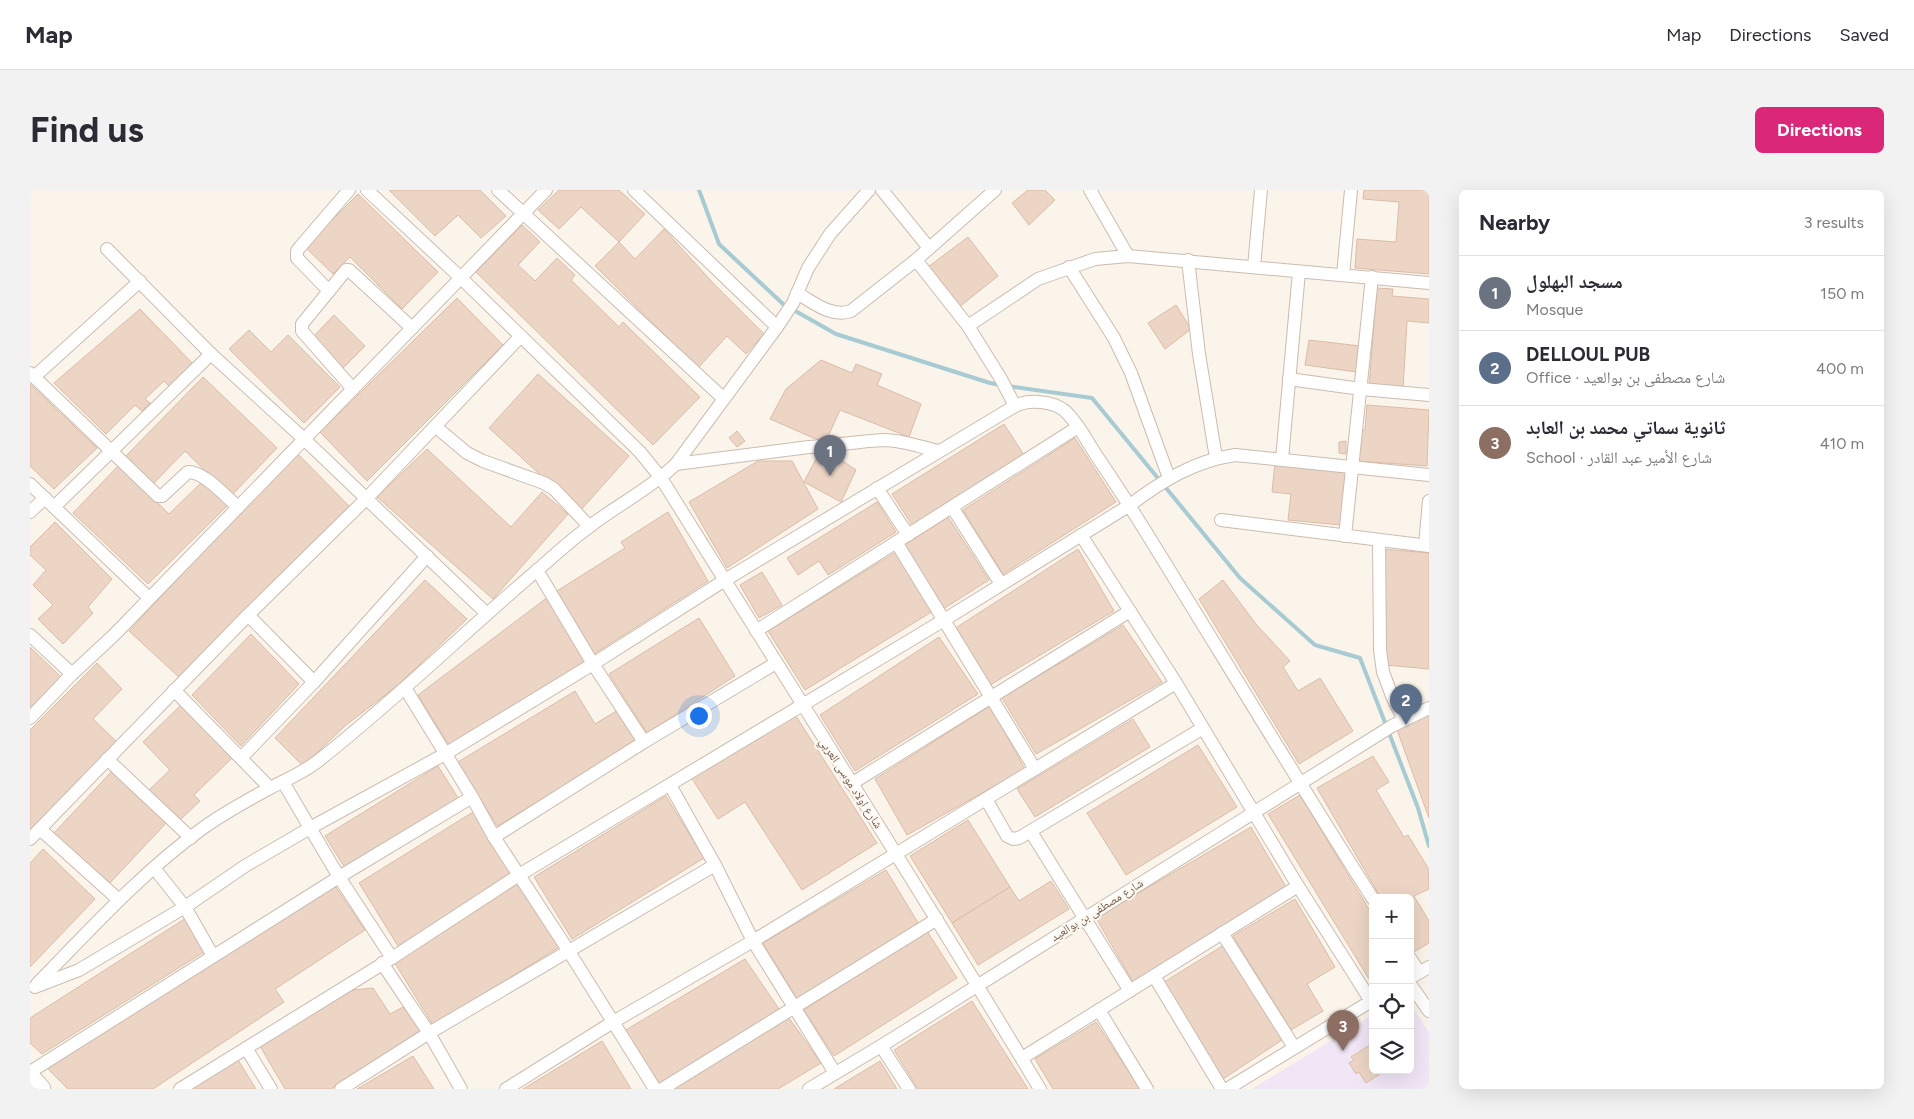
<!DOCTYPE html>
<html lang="en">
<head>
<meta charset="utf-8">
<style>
  :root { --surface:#fff; --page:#f2f2f3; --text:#2b2b33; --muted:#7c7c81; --line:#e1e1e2; --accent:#db2777 }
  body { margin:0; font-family:Figtree,"Noto Naskh Arabic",sans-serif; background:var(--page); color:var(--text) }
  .controls { position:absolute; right:15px; bottom:15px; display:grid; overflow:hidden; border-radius:8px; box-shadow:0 5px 20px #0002 }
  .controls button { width:45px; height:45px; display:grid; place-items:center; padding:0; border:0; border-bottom:1px solid var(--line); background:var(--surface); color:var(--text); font:25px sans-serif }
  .you { position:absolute; left:668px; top:525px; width:18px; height:18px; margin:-12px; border:4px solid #fff; border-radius:50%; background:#1a73e8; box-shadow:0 0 0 8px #1a73e833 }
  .badge { display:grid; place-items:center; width:32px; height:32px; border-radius:50%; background:var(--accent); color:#fff; font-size:16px; font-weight:700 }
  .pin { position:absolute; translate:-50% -41px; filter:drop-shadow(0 1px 2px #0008) }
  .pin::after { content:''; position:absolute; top:26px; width:18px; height:15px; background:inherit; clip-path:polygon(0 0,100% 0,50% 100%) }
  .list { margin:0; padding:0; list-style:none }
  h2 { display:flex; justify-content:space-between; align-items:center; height:65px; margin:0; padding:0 20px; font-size:21px }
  h2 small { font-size:16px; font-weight:400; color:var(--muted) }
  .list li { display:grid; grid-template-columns:32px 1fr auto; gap:15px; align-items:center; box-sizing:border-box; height:75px; padding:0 20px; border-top:1px solid var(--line) }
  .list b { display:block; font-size:19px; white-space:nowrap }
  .list p { margin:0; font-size:16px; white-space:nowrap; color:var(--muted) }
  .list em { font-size:16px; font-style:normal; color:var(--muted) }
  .icon { flex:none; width:28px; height:28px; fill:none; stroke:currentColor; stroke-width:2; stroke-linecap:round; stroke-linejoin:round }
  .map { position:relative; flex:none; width:1399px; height:899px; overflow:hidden; border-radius:8px }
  header { display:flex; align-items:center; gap:30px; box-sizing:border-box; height:70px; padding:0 25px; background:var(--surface); border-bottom:1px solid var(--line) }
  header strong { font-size:24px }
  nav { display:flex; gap:28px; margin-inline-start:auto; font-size:18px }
  .intro { display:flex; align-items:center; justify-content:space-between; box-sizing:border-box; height:120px; padding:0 30px }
  h1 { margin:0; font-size:35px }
  .button { padding:12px 22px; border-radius:8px; background:var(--accent); color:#fff; font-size:18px; font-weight:700 }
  main { display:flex; gap:30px; padding:0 30px }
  aside { flex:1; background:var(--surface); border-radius:8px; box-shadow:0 5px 20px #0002 }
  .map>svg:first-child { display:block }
  .education { fill:#f1e6f6 }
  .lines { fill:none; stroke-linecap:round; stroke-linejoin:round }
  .stream { stroke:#a8cad2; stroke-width:4 }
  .building { fill:#ecd5c5; stroke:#dcbca7 }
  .street-casing { stroke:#cbbcb1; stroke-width:14 }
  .secondary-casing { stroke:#cdbdaf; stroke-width:21 }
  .street { stroke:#fff; stroke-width:12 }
  .secondary { stroke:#fff; stroke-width:19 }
  .labels { text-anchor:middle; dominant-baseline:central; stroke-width:4; stroke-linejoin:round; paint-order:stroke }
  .street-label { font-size:12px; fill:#715c50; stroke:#fdf8f0 }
</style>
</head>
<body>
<header>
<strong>Map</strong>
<nav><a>Map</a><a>Directions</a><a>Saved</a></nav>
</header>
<div class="intro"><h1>Find us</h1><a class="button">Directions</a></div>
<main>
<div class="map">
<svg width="1399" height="899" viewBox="0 0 1399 899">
  <rect width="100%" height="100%" fill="#faf4ea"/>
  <polygon class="education" points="1380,813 1399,842 1399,899 1222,899 1343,825 1343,880 1380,880"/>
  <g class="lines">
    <g class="stream">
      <polyline points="669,0 689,54 753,114 806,144 960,193 970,195"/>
      <polyline points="977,196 1062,208 1210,388 1285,455 1330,468 1388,618 1399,656"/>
    </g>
  </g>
  <g class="building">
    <polygon points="359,0 450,0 476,26 451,48 428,25 405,46"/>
    <polygon points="529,0 589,0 615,24 589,52 551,17 529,39 508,20"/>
    <polygon points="998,0 1015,0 1025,10 999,35 982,13"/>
    <polygon points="1334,0 1399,0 1399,84 1325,78 1327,49 1366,52 1369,12 1333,9"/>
    <polygon points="328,4 408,82 372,119 320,67 303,84 275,57"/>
    <polygon points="492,35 510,52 488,75 505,91 527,68 545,85 541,90 589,137 593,132 670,207 623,255 446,82"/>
    <polygon points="634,39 683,93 734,144 716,164 697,146 668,178 565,76 589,52 605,69"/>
    <polygon points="938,47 968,86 928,118 898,77"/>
    <polygon points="1347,98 1363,99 1362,106 1399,109 1399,133 1377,131 1373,200 1339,197"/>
    <polygon points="427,108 473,155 337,291 290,242"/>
    <polygon points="1146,115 1161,139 1135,159 1118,133"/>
    <polygon points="110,119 164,175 141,198 134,191 115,209 120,213 112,221 105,215 76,244 24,193"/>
    <polygon points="304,125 335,156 313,178 282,148"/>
    <polygon points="219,140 241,162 258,145 310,197 274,233 199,159"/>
    <polygon points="1279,150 1330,156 1327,182 1275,175"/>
    <polygon points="791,170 822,183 826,174 852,184 847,195 891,214 879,247 810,220 795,253 740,229 756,199"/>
    <polygon points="508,184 599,266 550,321 459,238"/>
    <polygon points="173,187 247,258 201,306 155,261 123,294 95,267"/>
    <polygon points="0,194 67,258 24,299 0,276"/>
    <polygon points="1337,215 1399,220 1397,276 1327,271 1330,240 1335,240"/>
    <polygon points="974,234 994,265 882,335 862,304"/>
    <polygon points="707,241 715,251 707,257 699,248"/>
    <polygon points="1045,248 1086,312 973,384 933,320"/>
    <polygon points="1316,251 1316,264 1309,263 1309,252"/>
    <polygon points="397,259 481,337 512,302 538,324 463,409 347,307"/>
    <polygon points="266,262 319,316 150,488 99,441"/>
    <polygon points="804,265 826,280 811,312 774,292 787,267"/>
    <polygon points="728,271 762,271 788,319 697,378 659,312"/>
    <polygon points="1245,273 1316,281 1311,335 1258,330 1261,304 1242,302"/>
    <polygon points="89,275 139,324 173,291 198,315 118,394 43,323"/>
    <polygon points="847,312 866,342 798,385 789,371 768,385 757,368"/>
    <polygon points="638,322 678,391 564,464 527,401 595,358 591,352"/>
    <polygon points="918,327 959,390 913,419 873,356"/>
    <polygon points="25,332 82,389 58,417 63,423 33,454 8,429 23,415 3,395 16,380 0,365 0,357"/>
    <polygon points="1048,359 1084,421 960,495 924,439"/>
    <polygon points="1353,359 1399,363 1399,479 1356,475"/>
    <polygon points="866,362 903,421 775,500 738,441"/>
    <polygon points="732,382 752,415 729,428 710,395"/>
    <polygon points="395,390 437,429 367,496 316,535 273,576 245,548"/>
    <polygon points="1193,390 1226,434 1260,471 1253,477 1268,501 1290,488 1323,541 1269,574 1169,409"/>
    <polygon points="518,407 555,471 420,557 388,505"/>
    <polygon points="669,428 705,486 617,543 579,484"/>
    <polygon points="1093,435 1132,492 1006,564 972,508"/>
    <polygon points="221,444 269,494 211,556 162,505"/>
    <polygon points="909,447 948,504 825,581 790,525"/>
    <polygon points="0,457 32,488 0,519"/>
    <polygon points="67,473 92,499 63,529 90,555 0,644 0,540"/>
    <polygon points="545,501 565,534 588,520 607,552 467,636 428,572"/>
    <polygon points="151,515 203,567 164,605 170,611 149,631 118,601 140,580 113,552"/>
    <polygon points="960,516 995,579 877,645 845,589"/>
    <polygon points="764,523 847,653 772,700 715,612 688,629 661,587"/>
    <polygon points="1399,524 1399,628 1366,537"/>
    <polygon points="1103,529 1120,557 1005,627 987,599"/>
    <polygon points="1168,555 1207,617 1096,685 1057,623"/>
    <polygon points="1343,566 1359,592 1346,600 1374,647 1378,645 1398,678 1399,699 1384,706 1399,731 1399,753 1382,763 1380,759 1380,708 1351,708 1287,598"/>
    <polygon points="408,576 428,608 315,678 295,646"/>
    <polygon points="83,580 138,631 78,695 23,644"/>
    <polygon points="1270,605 1343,726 1343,786 1339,789 1238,624"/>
    <polygon points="636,606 674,668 542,749 504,687"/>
    <polygon points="443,622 483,685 368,756 329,693"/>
    <polygon points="938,630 980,697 922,733 880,666"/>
    <polygon points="1221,637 1256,697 1103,792 1066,728"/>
    <polygon points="13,659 65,709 0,777 0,673"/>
    <polygon points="856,680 890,736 767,809 733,753"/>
    <polygon points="1021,691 1039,719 948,775 922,733 980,697 989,711"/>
    <polygon points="491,692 531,756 403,835 363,770"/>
    <polygon points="303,693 335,740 245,799 254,812 123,899 38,899 17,878"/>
    <polygon points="1265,709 1305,777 1277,794 1293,821 1261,840 1203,746"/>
    <polygon points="156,728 177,760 12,864 0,853 0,828"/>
    <polygon points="897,741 927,788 804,866 774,820"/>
    <polygon points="1194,755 1252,850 1190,891 1134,792"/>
    <polygon points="715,769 749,819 629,898 594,841"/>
    <polygon points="343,798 360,824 373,817 391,840 301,899 255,899 230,856 323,800"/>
    <polygon points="942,811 998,899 888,899 864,860"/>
    <polygon points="759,828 791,873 748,899 644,899"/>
    <polygon points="1066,832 1110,899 1023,899 1005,869"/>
    <polygon points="572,851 601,899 493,899"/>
    <polygon points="1343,853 1343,880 1356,880 1336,893 1329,882 1326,884 1319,873 1324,870 1321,867"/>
    <polygon points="383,866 404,899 327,899"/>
    <polygon points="208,870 226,899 161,899"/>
    <polygon points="850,871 867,899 804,899"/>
  </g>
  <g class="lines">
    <defs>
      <g id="street">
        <polyline points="319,0 270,57 267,61 267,68 299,101 272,134 272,141 323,199"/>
        <path d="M337,0L431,88L610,262L631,288C758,492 887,694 1010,899"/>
        <polyline points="468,0 693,208"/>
        <polyline points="604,0 747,137"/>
        <polyline points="852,0 899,58"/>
        <polyline points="1060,0 1098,66"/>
        <polyline points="77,59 181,164 274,249 456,423"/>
        <polyline points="886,70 938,136 971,189 985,216"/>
        <polyline points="1158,70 1169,164 1186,268"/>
        <polyline points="1039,77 1084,148 1101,183 1139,288"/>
        <polyline points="1224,77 1231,0"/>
        <polyline points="1313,85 1321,0"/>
        <polyline points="299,101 316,80 319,80 382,138"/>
        <path d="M767,103C783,112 801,128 821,121L886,70L965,0"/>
        <polyline points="938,136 1008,89 1065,69 1098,66 1399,93"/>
        <path d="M0,183L128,306H132L158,282C175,282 195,306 208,317"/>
        <polyline points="4,187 110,91"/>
        <polyline points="1259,189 1331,199 1399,205"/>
        <polyline points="406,237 437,263 453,271 514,293 524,299 559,336"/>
        <polyline points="1252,269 1269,82"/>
        <path d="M646,274L779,257C804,256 829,251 854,250C872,250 890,257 908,261"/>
        <polyline points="0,294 119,408"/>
        <polyline points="847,298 878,345"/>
        <polyline points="24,317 181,164"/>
        <polyline points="922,317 971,394"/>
        <polyline points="0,322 15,308"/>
        <polyline points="1191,330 1399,356"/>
        <polyline points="1051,345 1146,493 1268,696 1341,811"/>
        <polyline points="1315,346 1342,87"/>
        <polyline points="1349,350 1350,460 1353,482 1362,506 1374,530"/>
        <polyline points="866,352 1005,579"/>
        <polyline points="1395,355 1399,311"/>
        <polyline points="507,380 563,474 614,552"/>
        <polyline points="218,425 284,492"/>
        <polyline points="726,441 1048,237"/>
        <polyline points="0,445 42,484"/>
        <polyline points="375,498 442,607 464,647 538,760 625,899"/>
        <polyline points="144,500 240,598"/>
        <polyline points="0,528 42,484 84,445 516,0"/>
        <polyline points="211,568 284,492 397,366"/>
        <polyline points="77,569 161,648"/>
        <polyline points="253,592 309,687 362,768"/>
        <polyline points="821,594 1100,421"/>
        <polyline points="640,595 685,675 723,751 805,883"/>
        <polyline points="956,609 977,646 983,649 989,648 1173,538"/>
        <polyline points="10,639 89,710"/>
        <polyline points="1001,642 1100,801"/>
        <polyline points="464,647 614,552 746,473"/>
        <polyline points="0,649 218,425 336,309 490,147"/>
        <polyline points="124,678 155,717 183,766"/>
        <polyline points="1192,743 1264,857"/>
        <polyline points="1380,768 1389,782"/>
        <polyline points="352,773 399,843 431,899"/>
        <polyline points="1124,786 1192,899"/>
        <polyline points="1380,788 1399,777"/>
        <path d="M7,794C60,740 112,682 173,638C194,623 216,611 238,599C255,590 273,583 288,571C366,510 436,440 511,377C527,363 542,349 559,337C587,315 620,299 646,274L747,137L763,113L778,78L800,44L839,0"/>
        <polyline points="1380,794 1399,821"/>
        <path d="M5,797L49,780L155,717L215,676L280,638L415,564L563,474L695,390L985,216C999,209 1023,211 1035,221C1048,233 1057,251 1066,265C1090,300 1113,337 1135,373C1204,485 1272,598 1343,709"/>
        <polyline points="1069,820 1117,899"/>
        <polyline points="851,856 879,899"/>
        <polyline points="216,858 241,899"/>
        <polyline points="992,868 1268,696"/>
        <polyline points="0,882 309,687 442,607"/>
        <path d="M150,899L362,768L489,685L914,430L1100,315C1132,291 1164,271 1205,265L1399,285"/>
        <polyline points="311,899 399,843 685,675"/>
        <polyline points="476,899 583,832 723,751 1146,493"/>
        <polyline points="632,899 907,729"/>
        <polyline points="779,899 851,856 1362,536 1399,518"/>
        <polyline points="1197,899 1343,810"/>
      </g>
      <polyline id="secondary" points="0,887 11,899"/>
    </defs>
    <use href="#street" class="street-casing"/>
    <use href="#secondary" class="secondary-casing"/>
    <use href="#street" class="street"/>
    <use href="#secondary" class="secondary"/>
  </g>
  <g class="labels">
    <g class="street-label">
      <text transform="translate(821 593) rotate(57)">شارع اولاد موسى العربي</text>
      <text transform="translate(1067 720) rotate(-32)">شارع مصطفى بن بوالعيد</text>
    </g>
  </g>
</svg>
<div class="controls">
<button>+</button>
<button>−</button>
<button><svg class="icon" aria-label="locate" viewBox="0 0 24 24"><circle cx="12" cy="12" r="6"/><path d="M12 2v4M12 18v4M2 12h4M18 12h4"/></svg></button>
<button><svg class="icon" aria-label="layers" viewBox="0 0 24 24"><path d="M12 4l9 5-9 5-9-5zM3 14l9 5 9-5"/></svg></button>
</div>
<div class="you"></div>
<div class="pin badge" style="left:800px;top:286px;background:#6b7280">1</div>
<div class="pin badge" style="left:1376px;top:535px;background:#5c6f8a">2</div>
<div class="pin badge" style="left:1313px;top:861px;background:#8d6e63">3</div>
</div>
<aside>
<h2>Nearby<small>3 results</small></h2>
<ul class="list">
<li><span class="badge" style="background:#6b7280">1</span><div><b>مسجد البهلول</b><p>Mosque</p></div><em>150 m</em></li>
<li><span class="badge" style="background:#5c6f8a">2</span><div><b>DELLOUL PUB</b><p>Office · شارع مصطفى بن بوالعيد</p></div><em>400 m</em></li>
<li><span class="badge" style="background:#8d6e63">3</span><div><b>ثانوية سماتي محمد بن العابد</b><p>School · شارع الأمير عبد القادر</p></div><em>410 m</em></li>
</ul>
</aside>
</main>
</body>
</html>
